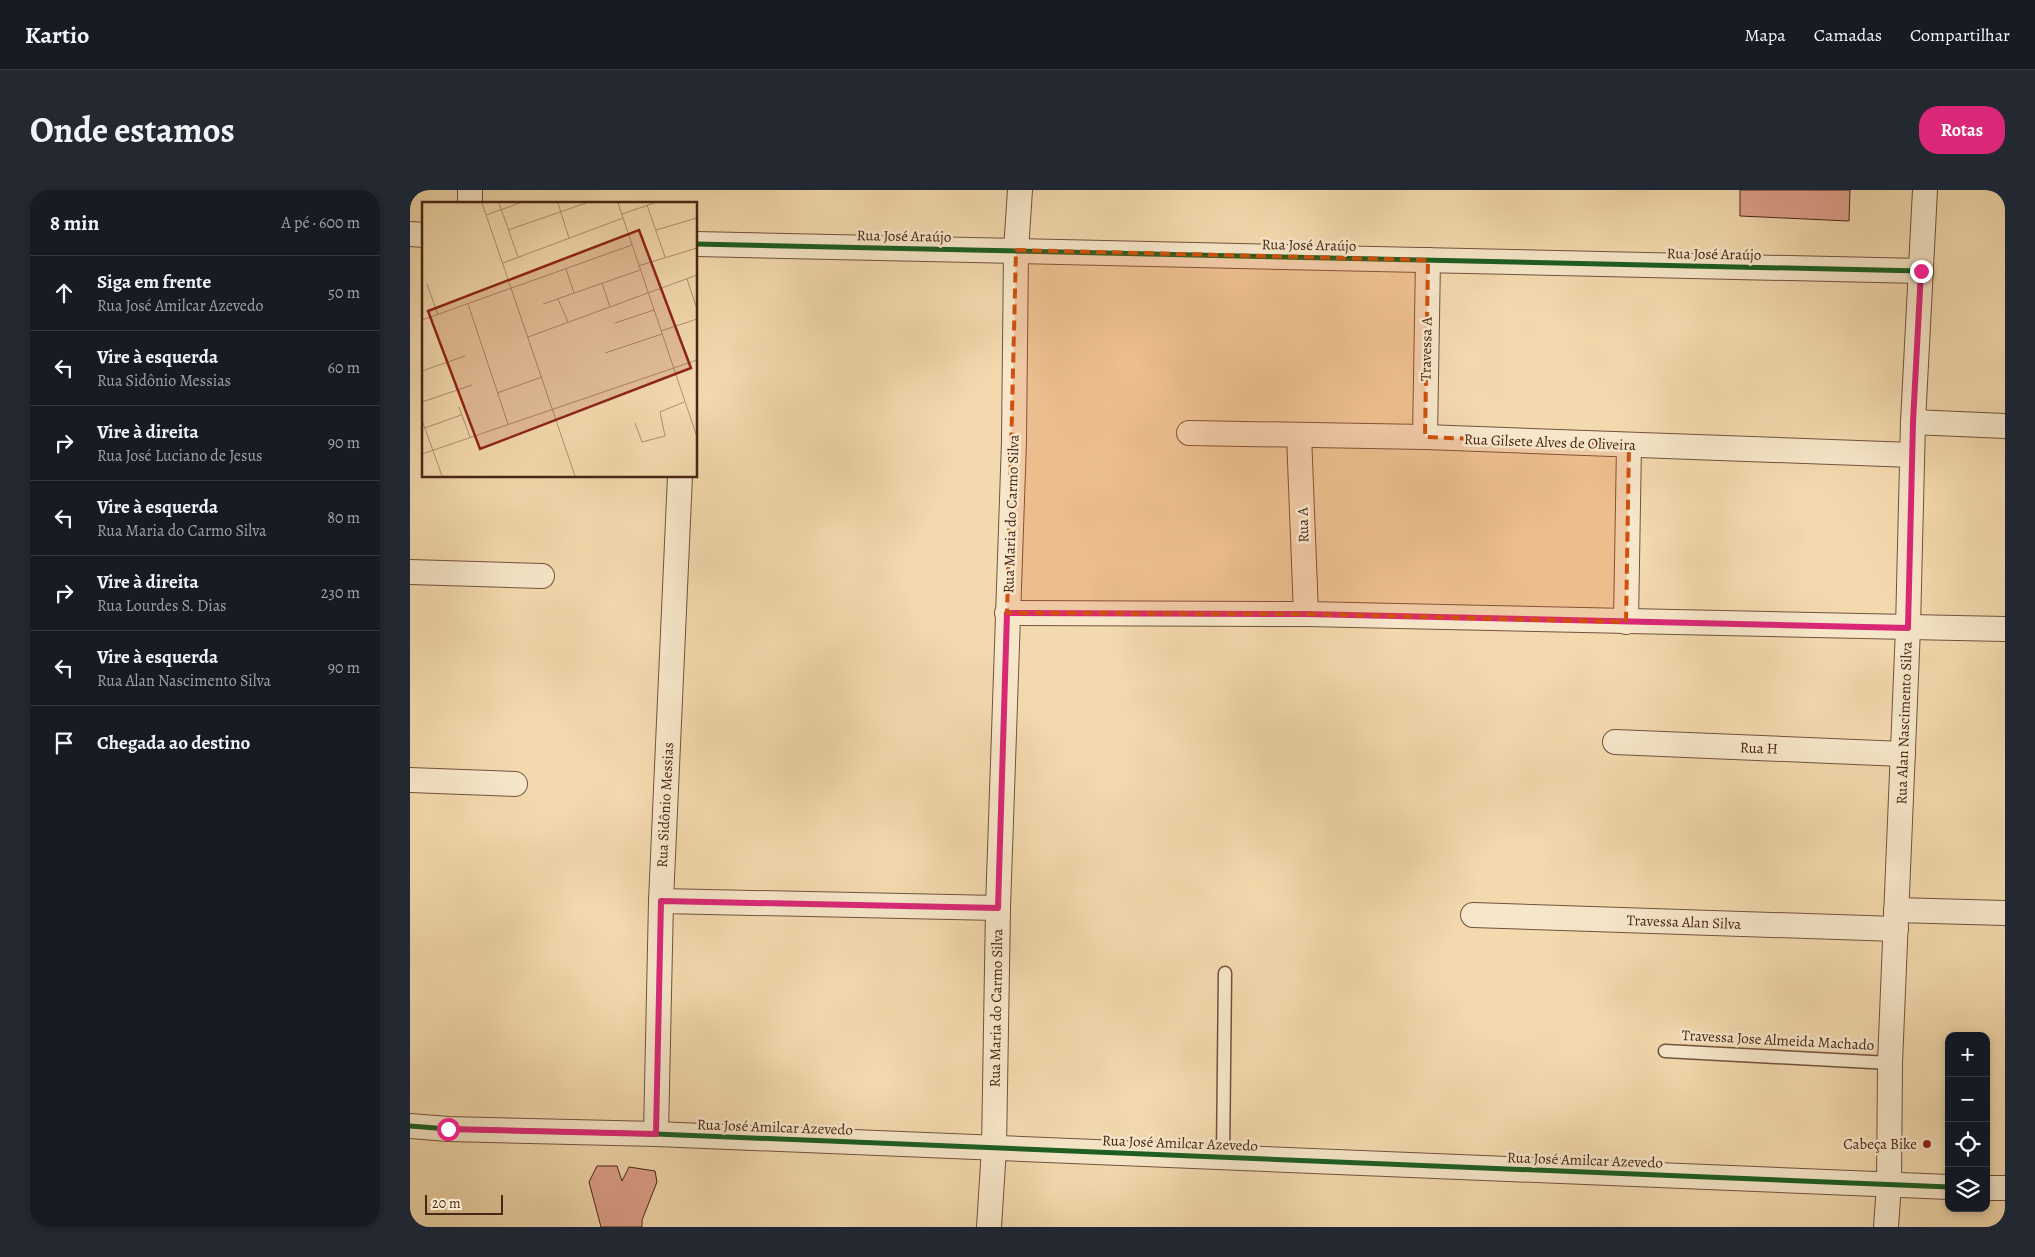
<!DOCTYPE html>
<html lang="pt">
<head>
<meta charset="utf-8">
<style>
  :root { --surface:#171b24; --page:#242831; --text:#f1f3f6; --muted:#9ea1a6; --line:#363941; --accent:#db2777 }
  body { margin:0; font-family:Alegreya,serif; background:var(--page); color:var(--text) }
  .controls { position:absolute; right:15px; bottom:15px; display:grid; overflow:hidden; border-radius:10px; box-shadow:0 2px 8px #0003 }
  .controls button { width:45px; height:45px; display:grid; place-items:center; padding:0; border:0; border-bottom:1px solid var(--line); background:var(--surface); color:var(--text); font:25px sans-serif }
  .scale { position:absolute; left:15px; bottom:12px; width:78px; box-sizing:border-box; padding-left:5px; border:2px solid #482516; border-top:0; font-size:14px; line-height:18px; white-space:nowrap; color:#482516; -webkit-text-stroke:4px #f7e7ca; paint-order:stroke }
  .stop { position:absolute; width:15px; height:15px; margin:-11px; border:4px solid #db2777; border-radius:50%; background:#fff }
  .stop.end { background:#db2777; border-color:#fff; box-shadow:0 1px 5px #0008 }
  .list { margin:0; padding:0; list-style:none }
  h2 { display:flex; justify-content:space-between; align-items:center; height:65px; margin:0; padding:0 20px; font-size:21px }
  h2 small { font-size:16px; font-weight:400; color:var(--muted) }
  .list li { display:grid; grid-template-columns:32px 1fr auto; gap:15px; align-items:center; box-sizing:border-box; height:75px; padding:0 20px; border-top:1px solid var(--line) }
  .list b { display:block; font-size:19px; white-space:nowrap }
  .list p { margin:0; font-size:16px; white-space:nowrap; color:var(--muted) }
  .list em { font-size:16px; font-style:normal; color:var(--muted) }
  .icon { flex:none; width:28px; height:28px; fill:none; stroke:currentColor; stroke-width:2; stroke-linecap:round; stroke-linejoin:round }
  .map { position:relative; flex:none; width:1595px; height:1037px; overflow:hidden; border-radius:20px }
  header { display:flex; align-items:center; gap:30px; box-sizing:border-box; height:70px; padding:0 25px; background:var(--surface); border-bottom:1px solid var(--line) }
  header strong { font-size:24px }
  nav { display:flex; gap:28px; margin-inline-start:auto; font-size:18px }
  .intro { display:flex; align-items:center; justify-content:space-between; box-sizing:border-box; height:120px; padding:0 30px }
  h1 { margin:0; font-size:35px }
  .button { padding:12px 22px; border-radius:20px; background:var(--accent); color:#fff; font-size:18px; font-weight:700 }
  main { display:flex; gap:30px; padding:0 30px }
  aside { flex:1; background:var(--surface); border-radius:20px; box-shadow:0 2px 8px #0003 }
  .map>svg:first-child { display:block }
  .building { fill:#e0a28c; stroke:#482516 }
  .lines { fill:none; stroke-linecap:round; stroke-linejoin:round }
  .service-casing { stroke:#73523c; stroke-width:15 }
  .minor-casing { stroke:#73523c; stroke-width:26 }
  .service { stroke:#f7e7ca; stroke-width:12 }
  .minor { stroke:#f7e7ca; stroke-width:24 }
  .cycleway-casing { stroke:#f7e7ca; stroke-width:8 }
  .cycleway { stroke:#1b5e20; stroke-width:5 }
  .route { stroke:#db2777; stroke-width:6 }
  .marked { fill:#d0510e; fill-opacity:0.2; stroke:#d0510e; stroke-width:4; stroke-dasharray:10 6; stroke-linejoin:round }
  .poi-dot { fill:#8f2418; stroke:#f7e7ca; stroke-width:2 }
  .labels { text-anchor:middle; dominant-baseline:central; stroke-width:5; stroke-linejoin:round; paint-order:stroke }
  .street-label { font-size:15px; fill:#482516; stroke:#f7e7ca }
  .poi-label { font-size:15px; fill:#482516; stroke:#f7e7ca; text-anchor:end }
  .inset-road { fill:none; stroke:#af9271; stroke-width:1 }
  .view { fill:#8f2418; fill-opacity:0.15; stroke:#8f2418; stroke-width:2.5 }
  .inset-edge { fill:none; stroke:#482516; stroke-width:2.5 }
</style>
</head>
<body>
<header>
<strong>Kartio</strong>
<nav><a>Mapa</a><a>Camadas</a><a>Compartilhar</a></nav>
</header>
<div class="intro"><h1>Onde estamos</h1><a class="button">Rotas</a></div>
<main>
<aside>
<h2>8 min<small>A pé · 600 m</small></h2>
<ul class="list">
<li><svg class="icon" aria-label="ahead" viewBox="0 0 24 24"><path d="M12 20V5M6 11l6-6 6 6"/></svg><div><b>Siga em frente</b><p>Rua José Amilcar Azevedo</p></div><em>50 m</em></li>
<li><svg class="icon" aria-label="left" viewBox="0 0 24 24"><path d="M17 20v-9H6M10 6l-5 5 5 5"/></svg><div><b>Vire à esquerda</b><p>Rua Sidônio Messias</p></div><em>60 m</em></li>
<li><svg class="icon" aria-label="right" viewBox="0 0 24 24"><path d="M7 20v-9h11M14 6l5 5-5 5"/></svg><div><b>Vire à direita</b><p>Rua José Luciano de Jesus</p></div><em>90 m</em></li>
<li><svg class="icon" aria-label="left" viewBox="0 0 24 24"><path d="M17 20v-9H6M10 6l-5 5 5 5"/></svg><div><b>Vire à esquerda</b><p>Rua Maria do Carmo Silva</p></div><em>80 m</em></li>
<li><svg class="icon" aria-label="right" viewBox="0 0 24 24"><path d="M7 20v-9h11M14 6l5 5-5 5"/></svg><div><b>Vire à direita</b><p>Rua Lourdes S. Dias</p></div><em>230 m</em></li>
<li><svg class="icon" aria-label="left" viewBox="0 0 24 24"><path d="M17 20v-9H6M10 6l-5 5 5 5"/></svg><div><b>Vire à esquerda</b><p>Rua Alan Nascimento Silva</p></div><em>90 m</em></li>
<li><svg class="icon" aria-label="arrive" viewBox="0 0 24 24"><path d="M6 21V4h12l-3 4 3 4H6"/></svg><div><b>Chegada ao destino</b></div></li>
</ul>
</aside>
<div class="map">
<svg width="1595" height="1037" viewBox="0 0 1595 1037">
  <rect width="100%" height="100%" fill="#f3daae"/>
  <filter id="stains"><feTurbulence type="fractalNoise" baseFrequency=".004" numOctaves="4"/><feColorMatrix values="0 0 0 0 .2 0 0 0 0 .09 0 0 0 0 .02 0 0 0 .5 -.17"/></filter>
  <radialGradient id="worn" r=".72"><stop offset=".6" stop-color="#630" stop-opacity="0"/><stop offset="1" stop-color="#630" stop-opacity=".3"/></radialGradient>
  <g class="building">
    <polygon points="1330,0 1440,0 1439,31 1330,26"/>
    <polygon points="187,976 207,976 212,991 219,977 245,981 247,992 232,1030 232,1037 191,1037 179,992"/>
  </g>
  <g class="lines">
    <defs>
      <g id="service">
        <polyline points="1255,861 1480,873"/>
        <polyline points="813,968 815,783"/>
      </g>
      <g id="minor">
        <polyline points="60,14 60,0"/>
        <polyline points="0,44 14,45"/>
        <polyline points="286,54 1511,81"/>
        <polyline points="1503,232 1595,236"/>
        <polyline points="779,243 1015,247 1502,265"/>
        <polyline points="889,245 896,424"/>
        <polyline points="1015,247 1018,70"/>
        <polyline points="0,382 132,386"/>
        <polyline points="597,423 896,424 1595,439"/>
        <polyline points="1216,432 1219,255"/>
        <polyline points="1205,552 1493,564"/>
        <polyline points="0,590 105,594"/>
        <polyline points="251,711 588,718"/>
        <polyline points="1486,720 1595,723"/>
        <polyline points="1063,725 1486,739"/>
        <polyline points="0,936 38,939 246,944 1539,997"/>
        <polyline points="246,944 251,711 270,286"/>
        <polyline points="1576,998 1595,998"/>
        <polyline points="579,1037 584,958 588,718 604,251 606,60 610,0"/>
        <polyline points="1476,1037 1479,995 1480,873 1498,438 1503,232 1515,0"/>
      </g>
    </defs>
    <use href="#service" class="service-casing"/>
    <use href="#minor" class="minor-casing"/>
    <use href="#service" class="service"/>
    <use href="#minor" class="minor"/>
    <defs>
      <g id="cycleway">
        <polyline points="286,54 1511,81"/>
        <polyline points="0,936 38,939 246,944 1539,997"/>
      </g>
    </defs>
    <use href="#cycleway" class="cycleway-casing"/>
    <use href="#cycleway" class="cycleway"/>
  </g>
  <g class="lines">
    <polyline class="route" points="38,939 246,944 251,711 588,718 597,423 896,424 1498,438 1503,232 1511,81"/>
  </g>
  <path class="marked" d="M606,60L1018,70L1015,247L1219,255L1216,432L896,424L597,423Z"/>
  <circle class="poi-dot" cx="1517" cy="954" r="5"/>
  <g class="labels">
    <g class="street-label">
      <text transform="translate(494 46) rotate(1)">Rua José Araújo</text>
      <text transform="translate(899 55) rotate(1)">Rua José Araújo</text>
      <text transform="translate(1304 64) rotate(1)">Rua José Araújo</text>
      <text transform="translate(1016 159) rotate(-89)">Travessa A</text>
      <text transform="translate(1140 252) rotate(2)">Rua Gilsete Alves de Oliveira</text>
      <text transform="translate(601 324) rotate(-88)">Rua Maria do Carmo Silva</text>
      <text transform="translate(893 335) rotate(-92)">Rua A</text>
      <text transform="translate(1494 533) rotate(-88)">Rua Alan Nascimento Silva</text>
      <text transform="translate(1349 558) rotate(2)">Rua H</text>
      <text transform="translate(255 615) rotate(-87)">Rua Sidônio Messias</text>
      <text transform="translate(1274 732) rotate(2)">Travessa Alan Silva</text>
      <text transform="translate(586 818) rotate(-89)">Rua Maria do Carmo Silva</text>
      <text transform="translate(1368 850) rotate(3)">Travessa Jose Almeida Machado</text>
      <text transform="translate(365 937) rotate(2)">Rua José Amilcar Azevedo</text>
      <text transform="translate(770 953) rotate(2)">Rua José Amilcar Azevedo</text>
      <text transform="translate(1175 970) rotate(2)">Rua José Amilcar Azevedo</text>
    </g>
    <g class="poi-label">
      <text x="1507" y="954">Cabeça Bike</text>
    </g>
  </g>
  <g transform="translate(12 12)">
    <rect width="275" height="275" fill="#f3daae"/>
    <path class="inset-road" d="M60,1L153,274M77,1L96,55M136,1L147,36M196,1L275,235M225,3L243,55M200,12L232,1M64,13L98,1M86,28L164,1M234,28L275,16M81,61L201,16M216,64L275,46M144,67L152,91M265,77L275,107M180,81L188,105M5,82L16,113M136,97L146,120M46,102L86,222M121,102L218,68M0,118L210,43M193,121L232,108M239,129L275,117M106,135L275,73M183,151L240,132M0,169L43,154M75,191L120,175M0,200L50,183M37,205L48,235M0,218L20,274M213,221L220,240L243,234L238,210L262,200M3,226L39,213M0,252L275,158"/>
    <path class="view" d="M217,28L269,166L58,247L6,109Z"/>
    <rect width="275" height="275" class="inset-edge"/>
  </g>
  <rect width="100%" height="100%" filter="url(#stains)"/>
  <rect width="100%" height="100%" fill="url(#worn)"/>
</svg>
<div class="controls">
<button>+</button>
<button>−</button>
<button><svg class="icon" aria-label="locate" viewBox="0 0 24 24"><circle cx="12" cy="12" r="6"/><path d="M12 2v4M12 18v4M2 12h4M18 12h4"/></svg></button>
<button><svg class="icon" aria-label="layers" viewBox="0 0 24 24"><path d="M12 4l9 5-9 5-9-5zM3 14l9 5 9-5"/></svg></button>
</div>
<div class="scale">20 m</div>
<div class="stop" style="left:38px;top:939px"></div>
<div class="stop end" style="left:1511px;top:81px"></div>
</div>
</main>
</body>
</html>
